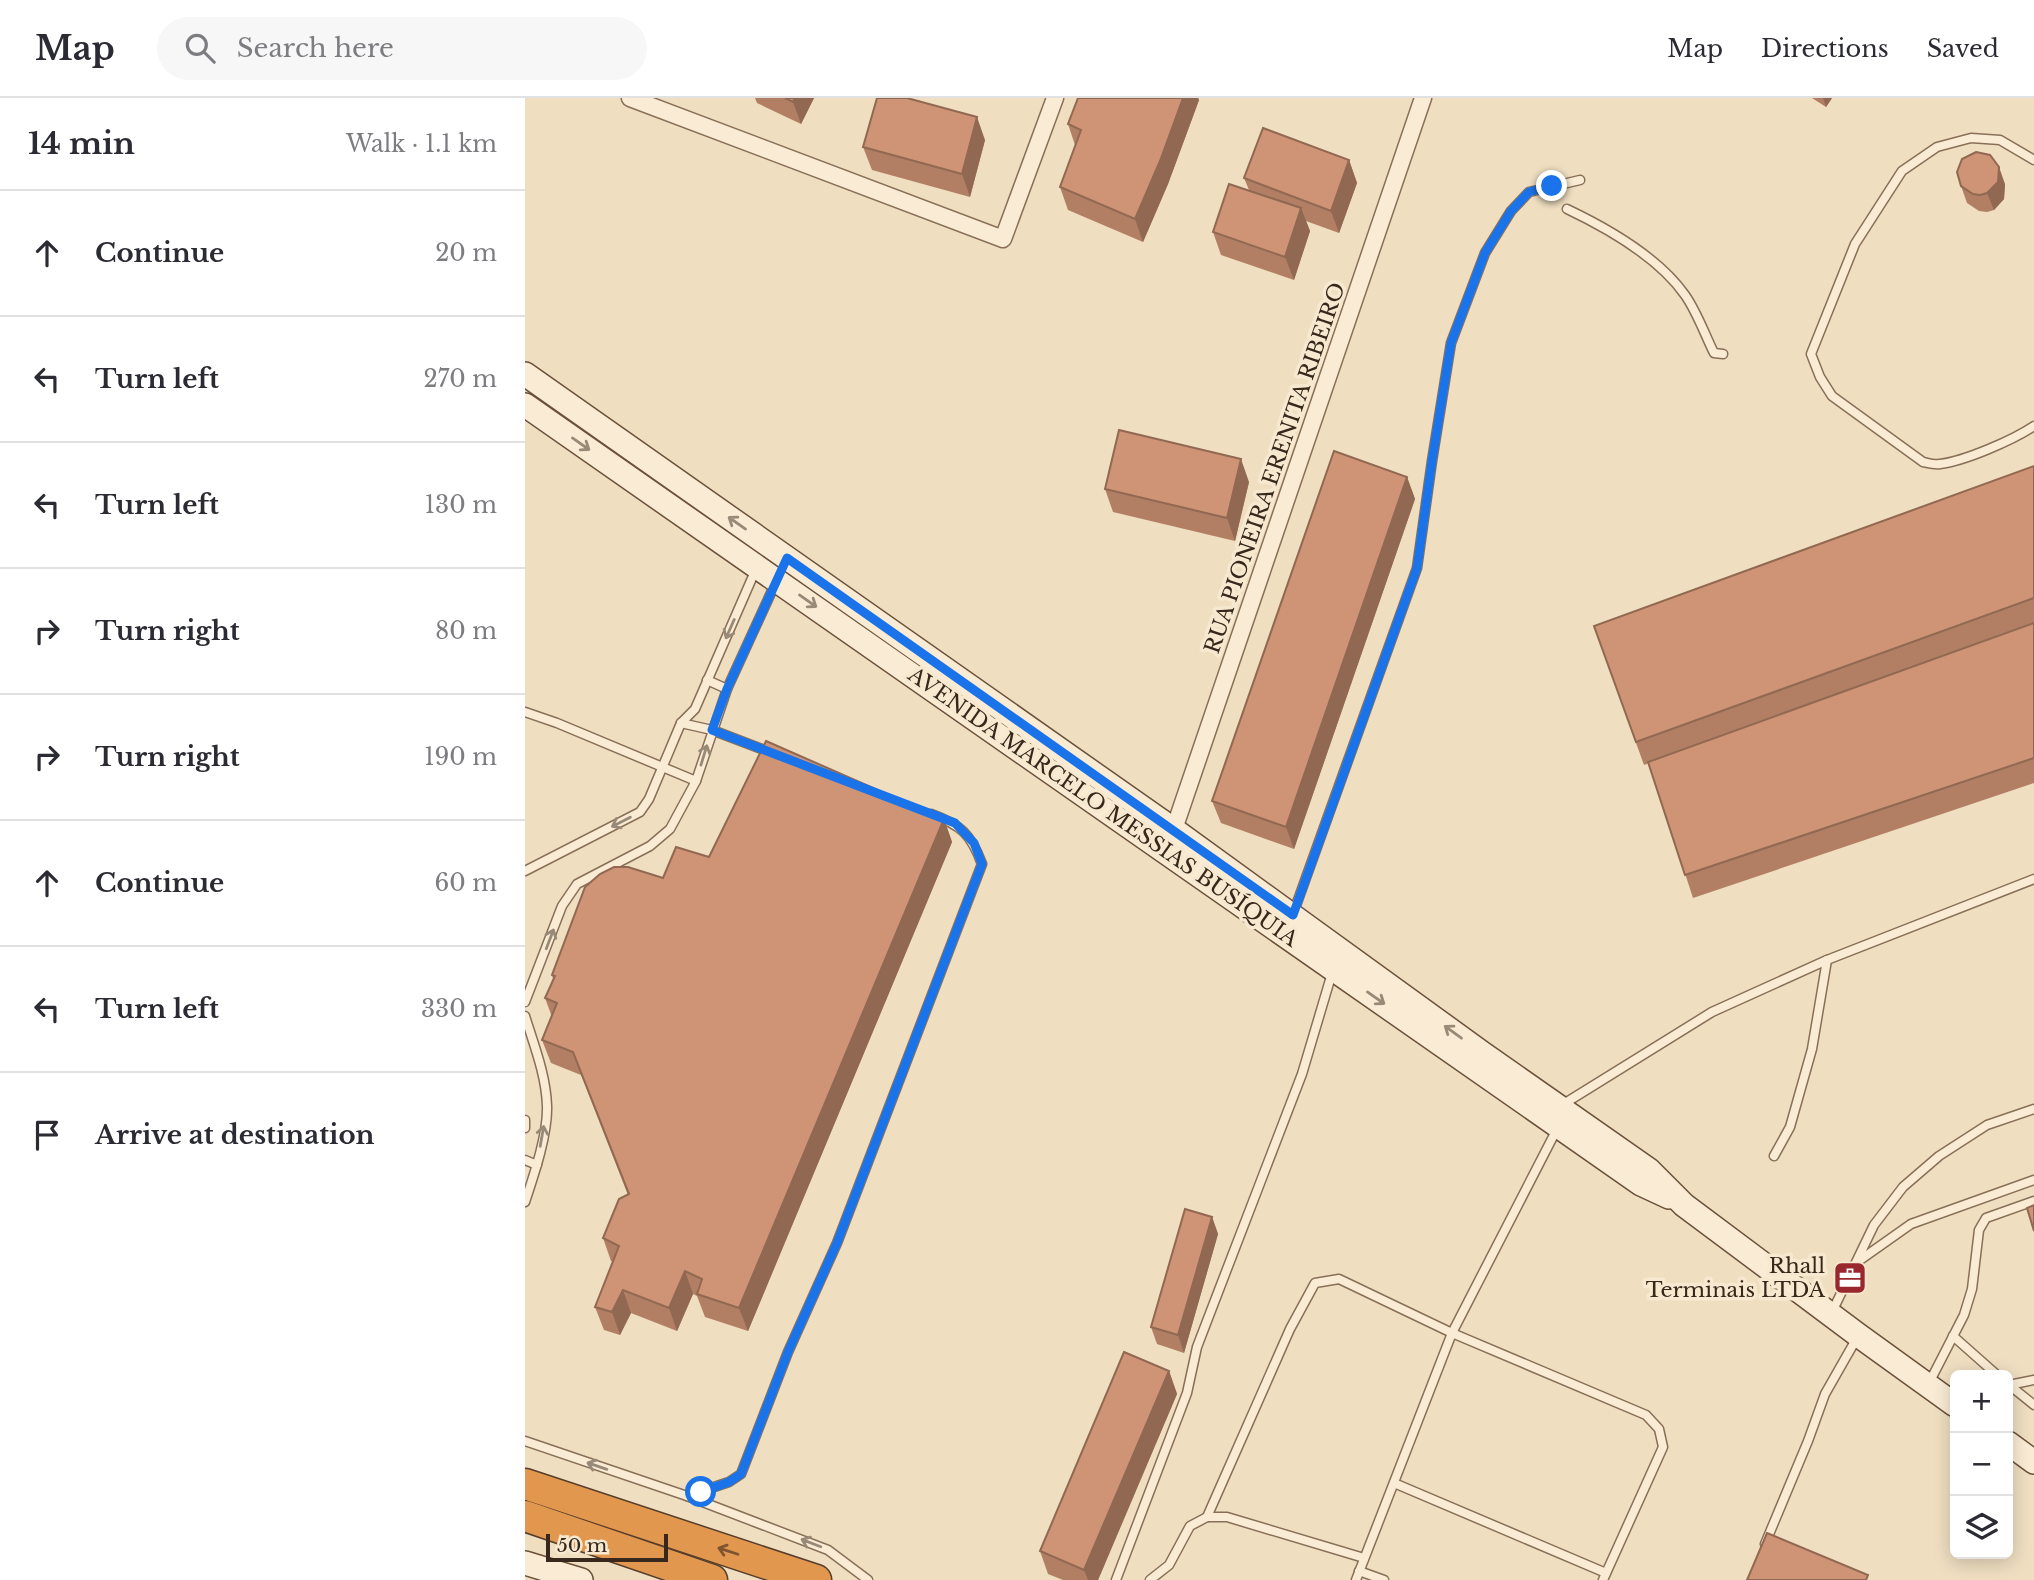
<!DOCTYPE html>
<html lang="en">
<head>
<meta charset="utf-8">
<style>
  :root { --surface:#fff; --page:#f7f7f7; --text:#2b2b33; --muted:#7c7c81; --line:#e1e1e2 }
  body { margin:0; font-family:"Libre Baskerville",serif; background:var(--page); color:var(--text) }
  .controls { position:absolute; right:21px; bottom:21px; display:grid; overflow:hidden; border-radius:10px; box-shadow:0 4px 18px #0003 }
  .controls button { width:63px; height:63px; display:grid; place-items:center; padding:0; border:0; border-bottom:2px solid var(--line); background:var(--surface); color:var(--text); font:35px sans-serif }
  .scale { position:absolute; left:21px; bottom:18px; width:122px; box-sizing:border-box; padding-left:7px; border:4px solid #38281c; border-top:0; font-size:19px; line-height:24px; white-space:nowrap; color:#38281c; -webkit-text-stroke:5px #f6e9d0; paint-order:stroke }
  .stop { position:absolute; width:21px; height:21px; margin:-16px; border:5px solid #1a73e8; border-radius:50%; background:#fff }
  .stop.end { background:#1a73e8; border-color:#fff; box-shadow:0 2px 7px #0008 }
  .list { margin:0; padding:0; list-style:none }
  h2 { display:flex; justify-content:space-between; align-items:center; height:91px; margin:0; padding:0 28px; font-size:30px }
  h2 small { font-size:23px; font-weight:400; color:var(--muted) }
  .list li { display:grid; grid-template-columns:46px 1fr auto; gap:21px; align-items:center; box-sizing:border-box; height:126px; padding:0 28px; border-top:2px solid var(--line) }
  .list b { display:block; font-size:26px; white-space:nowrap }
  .list em { font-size:23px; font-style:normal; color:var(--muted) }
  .icon { flex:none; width:38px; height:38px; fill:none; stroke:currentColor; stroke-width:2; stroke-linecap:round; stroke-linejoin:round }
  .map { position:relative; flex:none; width:1509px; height:1482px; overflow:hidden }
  header { display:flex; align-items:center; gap:42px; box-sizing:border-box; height:98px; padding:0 35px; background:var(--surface); border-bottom:2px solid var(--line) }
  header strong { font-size:33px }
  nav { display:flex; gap:38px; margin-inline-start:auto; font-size:24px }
  .search { width:490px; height:63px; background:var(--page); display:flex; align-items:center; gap:18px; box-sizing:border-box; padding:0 24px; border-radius:38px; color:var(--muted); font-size:26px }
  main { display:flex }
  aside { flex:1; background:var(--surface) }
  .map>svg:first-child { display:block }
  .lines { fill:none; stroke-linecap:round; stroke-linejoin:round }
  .lane-casing { stroke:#896f58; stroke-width:11 }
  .street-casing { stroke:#896f58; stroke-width:19 }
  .secondary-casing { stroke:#6b503b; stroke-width:26 }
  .highway-casing { stroke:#563d2c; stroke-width:33 }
  .lane { stroke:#faecd4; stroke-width:8 }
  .street { stroke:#faecd4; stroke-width:16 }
  .secondary { stroke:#faecd4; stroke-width:23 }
  .highway { stroke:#e2974e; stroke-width:30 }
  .wall { fill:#b27f65 }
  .shaded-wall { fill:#916852 }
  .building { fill:#cf9475; stroke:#916852; stroke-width:2 }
  .oneway { stroke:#998a78 }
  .oneway2 { stroke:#7c5430 }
  .route { stroke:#1a73e8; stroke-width:9 }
  .labels { text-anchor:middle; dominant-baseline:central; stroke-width:7; stroke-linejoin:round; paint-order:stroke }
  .street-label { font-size:21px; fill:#38281c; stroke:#f6e9d0 }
  .poi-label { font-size:21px; fill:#38281c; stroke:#f6e9d0; text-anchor:end }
</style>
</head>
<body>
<header>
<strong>Map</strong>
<div class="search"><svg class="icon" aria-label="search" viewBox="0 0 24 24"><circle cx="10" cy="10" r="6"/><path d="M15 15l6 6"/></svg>Search here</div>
<nav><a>Map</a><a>Directions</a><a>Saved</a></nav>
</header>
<main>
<aside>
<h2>14 min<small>Walk · 1.1 km</small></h2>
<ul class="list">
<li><svg class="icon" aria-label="ahead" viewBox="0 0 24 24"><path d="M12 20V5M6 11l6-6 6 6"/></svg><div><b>Continue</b></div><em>20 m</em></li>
<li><svg class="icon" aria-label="left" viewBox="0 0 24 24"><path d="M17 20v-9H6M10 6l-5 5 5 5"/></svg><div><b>Turn left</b></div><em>270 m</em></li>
<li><svg class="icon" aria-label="left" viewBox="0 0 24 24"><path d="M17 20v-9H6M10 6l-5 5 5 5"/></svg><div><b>Turn left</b></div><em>130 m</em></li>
<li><svg class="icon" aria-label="right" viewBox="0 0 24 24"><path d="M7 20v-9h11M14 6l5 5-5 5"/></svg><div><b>Turn right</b></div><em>80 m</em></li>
<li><svg class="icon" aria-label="right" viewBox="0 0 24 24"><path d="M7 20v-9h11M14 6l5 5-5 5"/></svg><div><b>Turn right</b></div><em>190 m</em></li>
<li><svg class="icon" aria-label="ahead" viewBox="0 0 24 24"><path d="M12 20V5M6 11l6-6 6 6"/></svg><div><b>Continue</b></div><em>60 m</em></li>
<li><svg class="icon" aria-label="left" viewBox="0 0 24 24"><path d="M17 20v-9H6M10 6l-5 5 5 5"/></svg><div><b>Turn left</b></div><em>330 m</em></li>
<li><svg class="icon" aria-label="arrive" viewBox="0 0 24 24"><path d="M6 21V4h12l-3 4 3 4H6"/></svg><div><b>Arrive at destination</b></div></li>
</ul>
</aside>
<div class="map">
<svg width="1509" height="1482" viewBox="0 0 1509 1482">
  <rect width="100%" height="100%" fill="#efdec0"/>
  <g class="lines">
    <defs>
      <g id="lane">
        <path d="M1509,62L1475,42L1446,40L1412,49L1377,73L1330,146L1286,256L1295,279L1307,298L1398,364C1403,365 1410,367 1415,366C1440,363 1488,342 1509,328"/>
        <path d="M1042,111C1082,130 1134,160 1160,197C1172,214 1180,237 1189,255L1198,256"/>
        <polyline points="182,582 202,591"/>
        <polyline points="0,614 32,625 171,683"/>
        <polyline points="156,625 187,632 247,655"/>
        <polyline points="0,773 115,714 124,701 156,625 170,611 231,471"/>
        <polyline points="768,816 892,470 907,363 926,245 960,155 986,113 1004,94 1055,82"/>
        <polyline points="0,904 37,808 52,786 125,748 145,731 171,683 202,591 261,462"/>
        <path d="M0,918C9,947 21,977 22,1008C23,1036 9,1077 0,1104"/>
        <polyline points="1037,1007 1187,914 1302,862 1509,781"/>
        <polyline points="0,1022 0,1030"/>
        <polyline points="1249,1058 1265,1029 1287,951 1302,862"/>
        <polyline points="0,1062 12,1067"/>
        <polyline points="1335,1162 1386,1126 1509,1082"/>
        <polyline points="1307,1214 1349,1127 1378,1089 1414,1058 1462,1027 1509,1011"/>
        <polyline points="1428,1238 1472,1277"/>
        <polyline points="1404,1285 1439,1217 1447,1191 1454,1132 1461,1120 1509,1103"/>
        <polyline points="1483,1286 1509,1307"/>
        <polyline points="1484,1287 1509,1282"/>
        <polyline points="0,1343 162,1398 303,1452 343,1482"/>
        <polyline points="869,1385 1081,1475"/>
        <path d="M162,1398L204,1384L216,1376L263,1254L312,1145L457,766C446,736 436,727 406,716"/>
        <polyline points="682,1419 765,1231 790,1185 814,1181 927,1235 1121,1317 1134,1331 1138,1349 1078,1482"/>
        <polyline points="1240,1446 1283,1343 1300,1296 1333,1238"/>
        <polyline points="834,1473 859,1482"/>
        <polyline points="591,1482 662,1295 672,1249 777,976 807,875"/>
        <polyline points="625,1482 644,1467 665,1428 682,1419 702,1419 839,1460"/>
        <polyline points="831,1482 927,1235 1032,1031"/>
      </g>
      <g id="street">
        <polyline points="105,0 478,141 530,0"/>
        <polyline points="646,740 898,0"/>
      </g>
      <g id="secondary">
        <polyline points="0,276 649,732 957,955 1124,1072 1159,1107 1333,1237 1430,1307"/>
        <polyline points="0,307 1116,1086 1144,1099"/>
        <polyline points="1483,1345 1509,1364"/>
        <polyline points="0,1465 56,1482"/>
      </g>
      <g id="highway">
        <polyline points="0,1386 291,1482"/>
        <polyline points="0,1418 187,1482"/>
      </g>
    </defs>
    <use href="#lane" class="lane-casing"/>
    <use href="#street" class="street-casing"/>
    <use href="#secondary" class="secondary-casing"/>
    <use href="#highway" class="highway-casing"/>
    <use href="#lane" class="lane"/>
    <use href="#street" class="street"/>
    <use href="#secondary" class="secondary"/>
    <use href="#highway" class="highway"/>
  </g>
  <g class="wall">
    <polygon points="230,0 289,0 276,26 232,5"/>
    <polygon points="553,0 673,0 674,2 643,86 618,144 543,112 535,89 550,47 543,26"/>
    <polygon points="1287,0 1307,0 1301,9"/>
    <polygon points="460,42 445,99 347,72 338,49"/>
    <polygon points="824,62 832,85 814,135 781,123 785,133 769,182 696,157 688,134 724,92 719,80"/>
    <polygon points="1480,86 1479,101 1469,112 1462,114 1454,113 1442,105 1436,88"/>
    <polygon points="1509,368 1509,685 1168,800 1124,665 1119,667 1069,528"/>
    <polygon points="882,379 890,401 769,751 696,725 687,703"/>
    <polygon points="724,384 710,443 588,414 580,391"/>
    <polygon points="419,721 427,744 223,1233 180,1219 172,1198 168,1196 152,1233 106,1215 95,1237 79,1232 70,1209 88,1164 86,1163 78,1140 103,1097 56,977 26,965 17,942 27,919 20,900 28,881 27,877 138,780 184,759"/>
    <polygon points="687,1119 693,1136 659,1255 632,1246 626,1229"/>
    <polygon points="644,1273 652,1296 573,1482 538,1482 523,1476 515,1453"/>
  </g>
  <g class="shaded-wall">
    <polygon points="270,0 289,0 276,26 268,4"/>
    <polygon points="658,0 673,0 674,2 643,86 618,144 610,121"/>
    <polygon points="1298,0 1307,0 1301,9"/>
    <polygon points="452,19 460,42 445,99 437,76"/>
    <polygon points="824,62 832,85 814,135 806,113"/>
    <polygon points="1474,69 1480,86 1479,101 1469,112 1462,95"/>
    <polygon points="776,110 785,133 769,182 760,159"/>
    <polygon points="716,361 724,384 710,443 702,420"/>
    <polygon points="882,379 890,401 769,751 761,729"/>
    <polygon points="419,721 427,744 223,1233 214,1210"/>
    <polygon points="687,1119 693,1136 659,1255 653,1237"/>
    <polygon points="160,1173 168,1196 152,1233 144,1210"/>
    <polygon points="98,1192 106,1215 95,1237 87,1214"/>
    <polygon points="644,1273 652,1296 573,1482 563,1482 559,1472"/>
  </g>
  <g class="building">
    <polygon points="260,0 270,0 268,4"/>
    <polygon points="352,0 382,0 452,19 437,76 338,49"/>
    <polygon points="553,0 658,0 635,63 610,121 535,89 556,32 543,26"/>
    <polygon points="738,30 824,62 806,113 719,80"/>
    <polygon points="1451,54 1465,57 1474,69 1473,84 1462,95 1455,97 1448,96 1436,88 1432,74 1437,61"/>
    <polygon points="704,86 776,110 760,159 688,134"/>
    <polygon points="594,332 716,361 702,420 580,391"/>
    <polygon points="809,353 882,379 761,729 687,703"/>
    <polygon points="1509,368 1509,500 1111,644 1069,528"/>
    <polygon points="1509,525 1509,660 1160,777 1123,664"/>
    <polygon points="241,643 419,721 214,1210 172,1196 177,1181 160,1173 144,1210 98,1192 87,1214 70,1209 94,1148 78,1140 94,1101 104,1096 48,954 17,942 32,905 20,900 30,878 27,877 60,789 75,776 89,769 103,769 138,780 151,749 184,759"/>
    <polygon points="1509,1107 1509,1133 1502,1110"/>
    <polygon points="660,1111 687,1119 653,1237 626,1229"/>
    <polygon points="599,1254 644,1273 559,1472 515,1453"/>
    <polygon points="1242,1435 1343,1477 1341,1482 1222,1482"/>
  </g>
  <defs><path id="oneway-shaft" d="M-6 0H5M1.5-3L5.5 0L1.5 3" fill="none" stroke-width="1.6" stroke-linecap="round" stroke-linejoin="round" transform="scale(1.75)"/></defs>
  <g class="oneway">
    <use href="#oneway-shaft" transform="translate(56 346) rotate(35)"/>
    <use href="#oneway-shaft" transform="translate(212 425) rotate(-145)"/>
    <use href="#oneway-shaft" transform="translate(283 503) rotate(35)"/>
    <use href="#oneway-shaft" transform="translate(205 531) rotate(114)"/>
    <use href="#oneway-shaft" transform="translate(179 657) rotate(-73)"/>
    <use href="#oneway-shaft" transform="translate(96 724) rotate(153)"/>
    <use href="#oneway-shaft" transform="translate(25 841) rotate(-69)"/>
    <use href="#oneway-shaft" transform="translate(851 900) rotate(35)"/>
    <use href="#oneway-shaft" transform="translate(928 934) rotate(-144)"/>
    <use href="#oneway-shaft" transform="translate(17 1038) rotate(-80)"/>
    <use href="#oneway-shaft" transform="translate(72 1368) rotate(-161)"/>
    <use href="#oneway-shaft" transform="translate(286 1445) rotate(-159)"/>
  </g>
  <use class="oneway2" href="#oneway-shaft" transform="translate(203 1453) rotate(-162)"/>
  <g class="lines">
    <polyline class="route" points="176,1394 204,1384 216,1376 263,1254 312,1145 457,766 449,745 430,725 187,632 202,591 262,460 768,817 892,470 907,363 926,245 960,155 986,113 1004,94 1027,88"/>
  </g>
  <defs>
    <symbol id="office-square" viewBox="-11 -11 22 22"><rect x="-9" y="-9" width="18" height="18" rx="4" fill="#9a262e" stroke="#f6e9d0"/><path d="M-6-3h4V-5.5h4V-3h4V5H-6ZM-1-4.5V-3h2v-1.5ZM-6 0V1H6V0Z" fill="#fff"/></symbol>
  </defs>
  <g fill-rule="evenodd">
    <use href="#office-square" x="1306" y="1161" width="38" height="38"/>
  </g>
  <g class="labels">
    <g class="street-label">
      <text transform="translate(750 370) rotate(-71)">RUA PIONEIRA ERENITA RIBEIRO</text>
      <text transform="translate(578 709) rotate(35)">AVENIDA MARCELO MESSIAS BUSÍQUIA</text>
    </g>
    <g class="poi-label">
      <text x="1300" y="1168">Rhall<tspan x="1300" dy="24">Terminais LTDA</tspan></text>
    </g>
  </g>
</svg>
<div class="controls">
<button>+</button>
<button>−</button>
<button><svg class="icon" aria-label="layers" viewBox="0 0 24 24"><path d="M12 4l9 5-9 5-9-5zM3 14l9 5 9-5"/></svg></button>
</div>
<div class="scale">50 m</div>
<div class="stop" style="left:176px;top:1394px"></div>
<div class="stop end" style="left:1027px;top:88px"></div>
</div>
</main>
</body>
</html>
